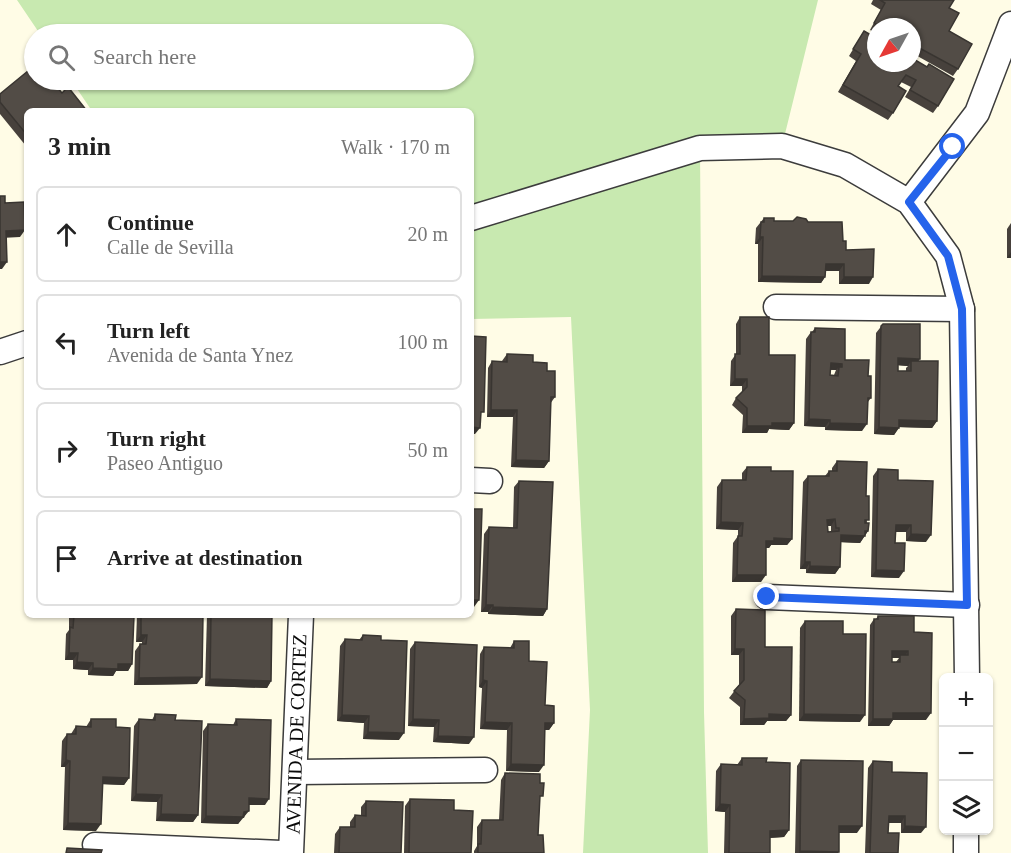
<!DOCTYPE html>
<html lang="en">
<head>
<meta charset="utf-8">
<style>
  :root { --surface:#fff; --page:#f2f2f2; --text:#222; --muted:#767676; --line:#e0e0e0 }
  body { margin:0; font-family:"Times New Roman",serif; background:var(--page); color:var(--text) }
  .controls { position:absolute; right:18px; bottom:18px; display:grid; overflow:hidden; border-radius:9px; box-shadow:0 2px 4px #0004 }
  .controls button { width:54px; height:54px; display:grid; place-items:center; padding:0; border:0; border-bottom:2px solid var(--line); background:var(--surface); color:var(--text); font:30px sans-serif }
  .compass { position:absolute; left:867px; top:18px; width:54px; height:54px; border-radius:50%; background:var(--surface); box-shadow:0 2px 4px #0004; rotate:230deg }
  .stop { position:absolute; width:18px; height:18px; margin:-14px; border:4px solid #2563eb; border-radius:50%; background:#fff }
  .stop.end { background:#2563eb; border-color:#fff; box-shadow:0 2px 6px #0008 }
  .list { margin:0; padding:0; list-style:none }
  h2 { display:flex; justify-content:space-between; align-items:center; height:78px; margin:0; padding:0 24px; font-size:26px }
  h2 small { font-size:20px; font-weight:400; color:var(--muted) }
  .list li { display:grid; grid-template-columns:39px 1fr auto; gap:18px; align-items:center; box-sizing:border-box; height:96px; margin:0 12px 12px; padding:0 12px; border:2px solid var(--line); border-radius:9px }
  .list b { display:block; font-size:22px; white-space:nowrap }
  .list p { margin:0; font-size:20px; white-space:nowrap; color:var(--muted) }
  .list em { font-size:20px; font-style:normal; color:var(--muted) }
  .icon { flex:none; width:33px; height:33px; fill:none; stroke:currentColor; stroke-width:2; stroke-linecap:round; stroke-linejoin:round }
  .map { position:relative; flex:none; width:1011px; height:853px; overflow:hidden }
  .search { position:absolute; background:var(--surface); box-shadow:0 2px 4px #0004; left:24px; top:24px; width:450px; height:66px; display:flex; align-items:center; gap:15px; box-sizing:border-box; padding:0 21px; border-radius:33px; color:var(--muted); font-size:22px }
  .panel { position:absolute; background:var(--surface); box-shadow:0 2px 4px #0004; left:24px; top:108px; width:450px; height:510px; border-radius:9px }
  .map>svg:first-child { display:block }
  .green { fill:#c8e9b0 }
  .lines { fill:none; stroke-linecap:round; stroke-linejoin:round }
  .street-casing { stroke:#3c3c3c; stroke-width:27 }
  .street { stroke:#fff; stroke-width:24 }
  .wall { fill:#47413c; fill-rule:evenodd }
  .shaded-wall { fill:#393531 }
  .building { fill:#524c46; stroke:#393531; stroke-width:1.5; fill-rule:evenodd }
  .route { stroke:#2563eb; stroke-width:8 }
  .labels { text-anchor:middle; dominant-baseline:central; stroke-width:6; stroke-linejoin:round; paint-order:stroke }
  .street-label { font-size:20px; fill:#090909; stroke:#fff }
</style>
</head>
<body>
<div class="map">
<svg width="1011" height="853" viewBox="0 0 1011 853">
  <rect width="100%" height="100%" fill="#fffce6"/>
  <polygon class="green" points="17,0 818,0 782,146 700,148 704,712 708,853 583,853 590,710 571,317 471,319 471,111 92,111 71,80 464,80 464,34 40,34"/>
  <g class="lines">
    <defs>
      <g id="street">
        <polyline points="909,202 977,113 1011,24"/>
        <polyline points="471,218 700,148 782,146 845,165 909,202 948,256 962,309 967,678"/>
        <polyline points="776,307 962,309"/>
        <polyline points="0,352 27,343"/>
        <polyline points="471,480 490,481"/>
        <polyline points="767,597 967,605"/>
        <polyline points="295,772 485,770"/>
        <polyline points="95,845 281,853"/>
        <polyline points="291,853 301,615"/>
        <polyline points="966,853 966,830"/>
      </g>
    </defs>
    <use href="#street" class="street-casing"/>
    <use href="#street" class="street"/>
  </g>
  <g class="wall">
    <polygon points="873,0 954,0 949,8 949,31 958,69 953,76 912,53 912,27 876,27 876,33 870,30 881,10 871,4"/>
    <polygon points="864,31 912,63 938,106 933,113 905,97 911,87 901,82 898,86 893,113 888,120 838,92 856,61 849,56"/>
    <polygon points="62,93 27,111 27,145 26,146 0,114 0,94"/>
    <polygon points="764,218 774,221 808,222 843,241 846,250 869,284 839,284 839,271 826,271 825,277 821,283 758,282 758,244 755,244 756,228"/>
    <polygon points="1011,223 1011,258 1007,258 1007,229"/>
    <polygon points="740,317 769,355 794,423 789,430 769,429 767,433 742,433 743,415 732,405 736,398 742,392 742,386 730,386 731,361 736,354 736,324"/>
    <path d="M883,324L918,361L937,421L932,428L899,427L894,435L874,434L876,333ZM898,365L908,366L906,368V371H898Z"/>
    <path d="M815,328L845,360L868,376L871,398L867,403L862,431L825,430V427L804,426L806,339L811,332H812ZM831,370H836L834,375H830Z"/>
    <polygon points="507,354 533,362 547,371 555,397 550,404 549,461 544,468 511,467 513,417 487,417 488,368 492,361 502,361"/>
    <path d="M837,461L866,496L867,523L868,531L860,543L841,542L840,567L835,574L806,573V569H800L803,482L808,476H825L829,471H832V468ZM827,526H831V532H828Z"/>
    <polygon points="747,467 771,471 792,539 787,545 771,545 769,548 766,548 761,582 732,582 733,543 738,536 738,530 716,529 717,487 722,480 742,480 742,473"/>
    <polygon points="878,469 898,480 926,542 906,541 906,532 896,532 895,543 899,578 871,577 873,476"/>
    <polygon points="519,481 547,609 543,616 488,614 488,612 481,612 484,534 489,527 513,528 514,487"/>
    <polygon points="736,609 765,647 791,715 786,721 767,721 764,725 740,725 740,707 729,698 739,685 739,655 731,655 731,616"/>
    <polygon points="69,615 106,615 132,664 128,671 116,671 113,676 88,675 88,670 73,669 73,660 65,660 66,634 69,630"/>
    <polygon points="137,615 203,615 197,684 134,685 135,651 140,644 142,644 142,642 136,642"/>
    <polygon points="207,615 272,615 271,681 267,688 205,686"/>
    <path d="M878,616L914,632L926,720H893L889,726H868L870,625L874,619H876ZM892,658H899L896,662H892Z"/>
    <polygon points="805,621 843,634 860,722 799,721 800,628"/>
    <polygon points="363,635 381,640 399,740 363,739 364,723 337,721 340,646 345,639 359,640"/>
    <polygon points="514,641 529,661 545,705 554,723 549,730 545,730 539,772 506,771 507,730 480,729 482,688 479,687 480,654 484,647 510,648"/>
    <polygon points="415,642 469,744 433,742 434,727 408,726 410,649"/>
    <polygon points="155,714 175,720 198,815 193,822 156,821 157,802 131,801 134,726 139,719 152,720"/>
    <polygon points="91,719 116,727 129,778 124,785 102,784 96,831 63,830 65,767 61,767 62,741 67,734 71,734 76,726 86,727"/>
    <polygon points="236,719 265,805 249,805 244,818 242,818 238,824 201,823 203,731 208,724 233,725"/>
    <polygon points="742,758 766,762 789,830 784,837 770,838 770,853 724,853 725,812 715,811 716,771 721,764 737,765"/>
    <polygon points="801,760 857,833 839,833 838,853 795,853 797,766"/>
    <polygon points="873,761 892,772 921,833 901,833 901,823 889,823 888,833 898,853 865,853 868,768"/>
    <polygon points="505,773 539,802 538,835 544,853 474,853 474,851 477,846 477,827 482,820 499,820 501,780"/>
    <polygon points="410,799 471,853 404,853 405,806"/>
    <polygon points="366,801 401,853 334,853 335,834 340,827 350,827 350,822 355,815 361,816 361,807"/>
  </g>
  <g class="shaded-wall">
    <polygon points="25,230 20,237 1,238 6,231"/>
    <polygon points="760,237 763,237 758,244 755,244"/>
    <polygon points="1011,252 1011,258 1007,258"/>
    <polygon points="0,262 7,262 2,269 0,269"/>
    <polygon points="826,264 844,264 839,271 821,271"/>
    <polygon points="762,276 825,277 821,283 758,282"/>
    <polygon points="844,277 873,277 869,284 839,284"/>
    <polygon points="898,358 920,359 915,366 911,361 908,366 893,365"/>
    <polygon points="831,363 842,364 839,369 839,367 836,370 826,369"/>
    <polygon points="735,379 747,379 742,386 730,386"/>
    <polygon points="491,410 517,410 513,417 487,417"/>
    <polygon points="809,419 830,420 825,427 804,426"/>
    <polygon points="899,420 937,421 932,428 895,427"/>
    <polygon points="772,423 794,423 789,430 769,429 767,433 742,433 747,426"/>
    <polygon points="830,423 867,424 862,431 825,430"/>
    <polygon points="471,427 480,428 475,434 471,434"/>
    <polygon points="879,427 899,428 894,435 874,434"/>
    <polygon points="516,460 549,461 544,468 511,467"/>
    <polygon points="835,519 831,526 822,526 827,520"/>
    <polygon points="721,522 743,523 738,530 716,529"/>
    <polygon points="896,525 911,525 906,532 891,532"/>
    <polygon points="865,531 868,531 860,543 836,542 841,535"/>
    <polygon points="911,534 931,535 926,542 906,541"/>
    <polygon points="774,538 792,539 787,545 771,545 769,548 761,548 766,541"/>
    <polygon points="805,562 810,562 806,569 800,569"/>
    <polygon points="810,566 840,567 835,574 806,573"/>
    <polygon points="876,570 904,571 899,578 871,577"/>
    <polygon points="737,575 766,575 761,582 732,582"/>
    <polygon points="471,600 479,600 474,607 471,606"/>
    <polygon points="486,605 493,605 488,612 481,612"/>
    <polygon points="493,607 547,609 543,616 488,614"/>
    <polygon points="141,635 147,635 142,642 136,642"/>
    <polygon points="735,649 744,649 739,655 731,655"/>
    <polygon points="892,651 908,651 904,658 900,655 899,658 888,658"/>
    <polygon points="69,653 78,653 73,660 65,660"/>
    <polygon points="77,662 93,663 88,670 73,669"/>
    <polygon points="118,664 132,664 128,671 116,671 113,676 88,675 93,668"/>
    <polygon points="202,677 197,684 134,685 139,678"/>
    <polygon points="210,679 271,681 267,688 205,686"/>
    <polygon points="483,680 487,681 482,688 479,687"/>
    <polygon points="893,713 931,713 926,720 893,720 889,726 868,726 873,719"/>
    <polygon points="769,714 791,715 786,721 767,721 764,725 740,725 744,719"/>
    <polygon points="804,714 865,715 860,722 799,721"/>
    <polygon points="342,715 369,716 364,723 337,721"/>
    <polygon points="413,719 439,720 434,727 408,726"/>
    <polygon points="485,722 512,723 507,730 480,729"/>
    <polygon points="545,723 554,723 549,730 540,730"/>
    <polygon points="368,732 404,733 399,740 363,739"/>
    <polygon points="438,736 474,737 469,744 433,742"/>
    <polygon points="66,760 70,761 65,767 61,767"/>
    <polygon points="511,764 544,765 539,772 506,771"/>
    <polygon points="103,777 129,778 124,785 98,784"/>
    <polygon points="136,794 162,795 157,802 131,801"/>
    <polygon points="249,798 269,799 265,805 244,805"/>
    <polygon points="720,804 730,805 725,812 715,811"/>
    <polygon points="249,811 238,824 201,823 206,816"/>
    <polygon points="161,814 198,815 193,822 156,821"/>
    <polygon points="889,816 905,816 901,823 884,823"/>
    <polygon points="68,823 101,824 96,831 63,830"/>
    <polygon points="839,826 862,826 857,833 835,833"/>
    <polygon points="905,826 926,827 921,833 901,833"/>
    <polygon points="789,830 784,837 766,838 770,831"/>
    <polygon points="800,851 839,852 838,853 799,853"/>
  </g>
  <g class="building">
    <polygon points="880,0 954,0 949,8 959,13 949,31 972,44 958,69 912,44 912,27 882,27 874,23 885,3"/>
    <polygon points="864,31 876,38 876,63 912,63 912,58 927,67 929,64 954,79 938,106 910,90 916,80 906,75 898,86 906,91 893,113 843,85 861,54 853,49"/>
    <polygon points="34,66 34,80 51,80 62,93 68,87 87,111 27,111 27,135 0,102 0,94"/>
    <polygon points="0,196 5,196 5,203 24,202 25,230 6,231 7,262 0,262"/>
    <polygon points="797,217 806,219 808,222 842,222 843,241 846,241 846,250 874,249 873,277 844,277 844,264 826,264 825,277 762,276 763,237 760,237 761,222 764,222 764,218 774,218 774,221 793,221"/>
    <polygon points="740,317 769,317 769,355 795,355 794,423 772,423 772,426 747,426 747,408 736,398 747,387 747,379 735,379 735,354 740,354"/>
    <polygon points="883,324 920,324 920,359 898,358 898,371 911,371 911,361 938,361 937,421 899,420 899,428 879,427 881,326"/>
    <path d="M815,328L845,329V360H869L868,376H871V398H868L867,424L830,423V420L809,419L811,332H815ZM831,363L842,364V367H839L838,376L830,375Z"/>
    <polygon points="471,336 486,337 484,412 481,412 480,428 471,427"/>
    <polygon points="507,354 533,355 533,362 547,363 547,371 555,371 555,397 551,397 549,461 516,460 517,410 491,410 492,361 507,362"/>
    <path d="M837,461L867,462L866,496H869V520H865V523H869L868,531H865V536L841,535L840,567L810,566V562H805L808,476H829V471H837ZM835,519L836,528H839V531L828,532L827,520Z"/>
    <polygon points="747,467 771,467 771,471 793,471 792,539 774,538 774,541 766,541 766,575 737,575 738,536 742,536 743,523 721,522 722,480 746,480"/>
    <polygon points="878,469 898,470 898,480 933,481 931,535 911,534 911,525 896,525 895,543 905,543 904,571 876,570"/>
    <polygon points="519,481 553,482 547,609 493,607 493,605 486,605 489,527 517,528"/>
    <polygon points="471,509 482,509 479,600 471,600"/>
    <polygon points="736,609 765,610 765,647 792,647 791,715 769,714 769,718 744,719 745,700 734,691 744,680 744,649 735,649"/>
    <polygon points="74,615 134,616 132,664 118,664 118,669 93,668 93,663 77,662 78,653 69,653 70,627 73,628"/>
    <polygon points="141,615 203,615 202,677 139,678 140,644 146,644 147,635 141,635"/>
    <polygon points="211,615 272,615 271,681 210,679"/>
    <path d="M878,616H914V632L932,633L931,713H893V719H873L874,619H878ZM892,651H908V655H900V662H892Z"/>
    <polygon points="805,621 843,621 843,634 866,634 865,715 804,714"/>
    <polygon points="363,635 381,636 381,640 407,641 404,733 368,732 369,716 342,715 345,639 362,640"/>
    <polygon points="514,641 529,641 529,661 547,662 545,705 554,706 554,723 545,723 544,765 511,764 512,723 485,722 487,681 483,680 484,647 514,648"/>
    <polygon points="415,642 477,645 474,737 438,736 439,720 413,719"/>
    <polygon points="155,714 176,715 175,720 202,721 198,815 161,814 162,795 136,794 139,719 155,720"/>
    <polygon points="91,719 116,719 116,727 130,728 129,778 103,777 101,824 68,823 70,761 66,760 67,734 76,734 76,726 91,727"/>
    <polygon points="236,719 271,720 269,799 249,798 249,811 244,812 243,817 206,816 208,724 237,725"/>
    <polygon points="742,758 767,758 766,762 790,763 789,830 770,831 770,853 729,853 730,805 720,804 721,764 742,765"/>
    <polygon points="801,760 863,761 862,826 839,826 839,852 800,851"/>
    <polygon points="873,761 892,762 892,772 927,773 926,827 905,826 905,816 889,816 888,833 899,833 898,853 870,853"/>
    <polygon points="505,773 540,774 540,783 544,783 543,796 540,796 538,835 543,835 544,853 478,853 478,844 481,844 482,820 503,820"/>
    <polygon points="410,799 454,800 454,810 473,811 471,853 409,853"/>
    <polygon points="366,801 403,802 401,853 339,853 340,827 355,827 355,815 366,816"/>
    <polygon points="67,848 102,850 101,853 66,853"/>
  </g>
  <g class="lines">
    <polyline class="route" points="767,597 967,605 962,309 948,256 909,202 953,147"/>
  </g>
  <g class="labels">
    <g class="street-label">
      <text transform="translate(296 734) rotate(-88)">AVENIDA DE CORTEZ</text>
    </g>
  </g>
</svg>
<div class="controls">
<button>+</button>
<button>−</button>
<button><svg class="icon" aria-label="layers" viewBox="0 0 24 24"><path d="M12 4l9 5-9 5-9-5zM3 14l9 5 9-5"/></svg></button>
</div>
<svg class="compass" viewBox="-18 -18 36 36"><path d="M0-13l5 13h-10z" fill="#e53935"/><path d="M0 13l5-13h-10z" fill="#767676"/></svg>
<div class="stop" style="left:953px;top:147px"></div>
<div class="stop end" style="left:767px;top:597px"></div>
<div class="search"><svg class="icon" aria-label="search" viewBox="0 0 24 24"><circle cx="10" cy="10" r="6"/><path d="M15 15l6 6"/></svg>Search here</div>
<section class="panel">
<h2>3 min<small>Walk · 170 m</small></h2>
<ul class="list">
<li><svg class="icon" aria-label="ahead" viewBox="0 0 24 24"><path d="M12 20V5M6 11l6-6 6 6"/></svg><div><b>Continue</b><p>Calle de Sevilla</p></div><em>20 m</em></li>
<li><svg class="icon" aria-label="left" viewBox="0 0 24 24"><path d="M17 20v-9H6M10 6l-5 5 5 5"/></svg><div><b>Turn left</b><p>Avenida de Santa Ynez</p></div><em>100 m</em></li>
<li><svg class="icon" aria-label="right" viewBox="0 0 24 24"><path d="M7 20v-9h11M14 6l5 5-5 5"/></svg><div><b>Turn right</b><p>Paseo Antiguo</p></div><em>50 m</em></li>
<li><svg class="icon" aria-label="arrive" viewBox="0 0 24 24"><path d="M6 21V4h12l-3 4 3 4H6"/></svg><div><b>Arrive at destination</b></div></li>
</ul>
</section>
</div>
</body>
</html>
